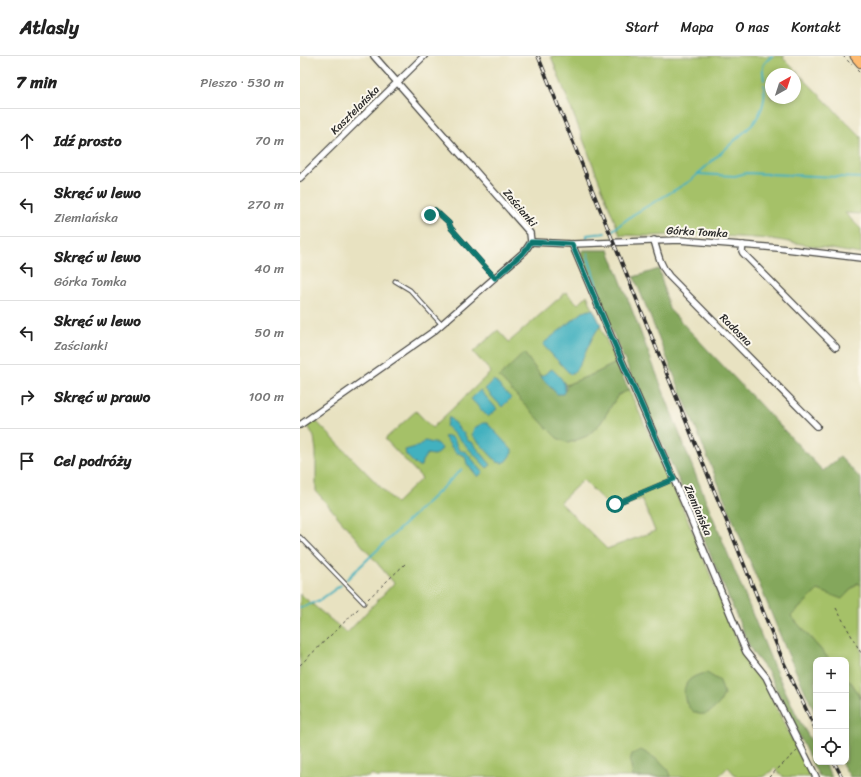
<!DOCTYPE html>
<html lang="pl">
<head>
<meta charset="utf-8">
<style>
  :root { --surface:#fff; --page:#f6f6f6; --text:#222; --muted:#767676; --line:#e0e0e0 }
  body { margin:0; font-family:Sriracha,sans-serif; background:var(--page); color:var(--text) }
  .controls { position:absolute; right:12px; bottom:12px; display:grid; overflow:hidden; border-radius:8px; box-shadow:0 2px 6px #0003 }
  .controls button { width:36px; height:36px; display:grid; place-items:center; padding:0; border:0; border-bottom:1px solid var(--line); background:var(--surface); color:var(--text); font:20px sans-serif }
  .compass { position:absolute; left:465px; top:12px; width:36px; height:36px; border-radius:50%; background:var(--surface); box-shadow:0 2px 6px #0003; rotate:39deg }
  .stop { position:absolute; width:12px; height:12px; margin:-9px; border:3px solid #0f766e; border-radius:50%; background:#fff }
  .stop.end { background:#0f766e; border-color:#fff; box-shadow:0 1px 4px #0008 }
  .list { margin:0; padding:0; list-style:none }
  h2 { display:flex; justify-content:space-between; align-items:center; height:52px; margin:0; padding:0 16px; font-size:17px }
  h2 small { font-size:13px; font-weight:400; color:var(--muted) }
  .list li { display:grid; grid-template-columns:26px 1fr auto; gap:12px; align-items:center; box-sizing:border-box; height:64px; padding:0 16px; border-top:1px solid var(--line) }
  .list b { display:block; font-size:15px; white-space:nowrap }
  .list p { margin:0; font-size:13px; white-space:nowrap; color:var(--muted) }
  .list em { font-size:13px; font-style:normal; color:var(--muted) }
  .icon { flex:none; width:22px; height:22px; fill:none; stroke:currentColor; stroke-width:2; stroke-linecap:round; stroke-linejoin:round }
  .map { position:relative; flex:none; width:561px; height:721px; overflow:hidden }
  header { display:flex; align-items:center; gap:24px; box-sizing:border-box; height:56px; padding:0 20px; background:var(--surface); border-bottom:1px solid var(--line) }
  header strong { font-size:19px }
  nav { display:flex; gap:22px; margin-inline-start:auto; font-size:14px }
  main { display:flex }
  aside { flex:1; background:var(--surface) }
  .map>svg:first-child { display:block }
  .green { fill:#a5c168; stroke:#68764a; fill-rule:evenodd }
  .forest { fill:#84a75c; stroke:#586944 }
  .water { fill:#42b1bf; stroke:#366e75 }
  .lines { fill:none; stroke-linecap:round; stroke-linejoin:round }
  .stream { stroke:#42b1bf; stroke-width:2 }
  .lane-casing { stroke:#474642; stroke-width:5 }
  .street-casing { stroke:#474642; stroke-width:8 }
  .primary-casing { stroke:#474642; stroke-width:11 }
  .path { stroke:#474642; stroke-width:1; stroke-dasharray:3 3; stroke-linecap:butt }
  .lane { stroke:#fff; stroke-width:3 }
  .street { stroke:#fff; stroke-width:5.5 }
  .primary { stroke:#febb71; stroke-width:9 }
  .rail-casing { stroke:#2b2b2b; stroke-width:3.5 }
  .rail { stroke:#fbf7ec; stroke-width:2; stroke-dasharray:6; stroke-linecap:butt }
  .route { stroke:#0f766e; stroke-width:5 }
  .labels { text-anchor:middle; dominant-baseline:central; stroke-width:4; stroke-linejoin:round; paint-order:stroke }
  .street-label { font-size:11px; fill:#2b2b2b; stroke:#fbf7ec }
</style>
</head>
<body>
<header>
<strong>Atlasly</strong>
<nav><a>Start</a><a>Mapa</a><a>O nas</a><a>Kontakt</a></nav>
</header>
<main>
<aside>
<h2>7 min<small>Pieszo · 530 m</small></h2>
<ul class="list">
<li><svg class="icon" aria-label="ahead" viewBox="0 0 24 24"><path d="M12 20V5M6 11l6-6 6 6"/></svg><div><b>Idź prosto</b></div><em>70 m</em></li>
<li><svg class="icon" aria-label="left" viewBox="0 0 24 24"><path d="M17 20v-9H6M10 6l-5 5 5 5"/></svg><div><b>Skręć w lewo</b><p>Ziemiańska</p></div><em>270 m</em></li>
<li><svg class="icon" aria-label="left" viewBox="0 0 24 24"><path d="M17 20v-9H6M10 6l-5 5 5 5"/></svg><div><b>Skręć w lewo</b><p>Górka Tomka</p></div><em>40 m</em></li>
<li><svg class="icon" aria-label="left" viewBox="0 0 24 24"><path d="M17 20v-9H6M10 6l-5 5 5 5"/></svg><div><b>Skręć w lewo</b><p>Zaścianki</p></div><em>50 m</em></li>
<li><svg class="icon" aria-label="right" viewBox="0 0 24 24"><path d="M7 20v-9h11M14 6l5 5-5 5"/></svg><div><b>Skręć w prawo</b></div><em>100 m</em></li>
<li><svg class="icon" aria-label="arrive" viewBox="0 0 24 24"><path d="M6 21V4h12l-3 4 3 4H6"/></svg><div><b>Cel podróży</b></div></li>
</ul>
</aside>
<div class="map">
<svg width="561" height="721" viewBox="0 0 561 721">
  <rect width="100%" height="100%" fill="#fbf7ec"/>
  <filter id="ink" filterUnits="userSpaceOnUse"><feTurbulence type="fractalNoise" baseFrequency=".025" numOctaves="2"/><feDisplacementMap in="SourceGraphic" scale="8" xChannelSelector="R" yChannelSelector="G"/><feConvolveMatrix kernelMatrix="1 2 1 2 8 2 1 2 1" color-interpolation-filters="sRGB"/></filter>
  <filter id="wash" filterUnits="userSpaceOnUse"><feTurbulence type="fractalNoise" baseFrequency=".012" numOctaves="4" result="noise"/><feDisplacementMap in="SourceGraphic" scale="16" xChannelSelector="R" yChannelSelector="G"/><feGaussianBlur stdDeviation="0.9" result="paint"/><feColorMatrix in="noise" values="0 0 0 0 0 0 0 0 0 0 0 0 0 0 0 0 0 1.4 0 .05"/><feComposite in="paint" operator="in"/></filter>
  <g filter="url(#wash)">
    <rect width="100%" height="100%" fill="#e8e2c1"/>
    <g class="green">
      <path d="M251,0H485L483,2L561,81V158L545,157L561,173V198L472,183L388,178L351,180L320,179ZM471,18H495V42H471Z"/>
      <path d="M266,236L278,248L287,239L316,307L296,317L266,329L252,313L241,321L224,297L268,387L287,380L300,368L318,339L329,334L387,462L442,597L463,625L500,699L512,721H483L475,712L464,721H437L428,711L418,721H76L72,718L69,721H0V538L47,577L94,527L16,435V395L14,381L7,368L14,363L96,447L122,422L85,383L116,355L132,372L191,316L173,296L198,274L209,286ZM283,424L310,451L316,453L342,443L355,475L307,493L260,446Z"/>
      <polygon points="558,527 561,529 561,643 553,629 546,621 546,604 530,604 491,560 518,534 542,542"/>
    </g>
    <g class="forest">
      <polygon points="283,194 309,194 390,405 474,611 499,664 516,693 516,706 523,706 532,721 520,721 515,713 468,616 453,597 448,587 379,425 320,294 280,197"/>
      <polygon points="359,213 369,253 523,415 540,401 561,423 561,529 557,527 542,543 518,534 491,560 530,604 516,604 516,659 487,596 334,221"/>
      <polygon points="224,297 241,320 257,338 266,334 266,329 296,317 316,307 329,334 318,339 300,368 287,380 268,387 257,382 249,374 199,321"/>
      <path d="M407,617L420,625L424,638C422,642 420,648 416,651C392,675 373,633 392,622C396,619 402,618 407,617Z"/>
      <polygon points="546,621 553,629 561,643 561,721 550,721 541,706 546,706"/>
      <path d="M341,694C351,700 369,708 371,721H333L330,705L332,698Z"/>
    </g>
    <g class="water">
      <path d="M293,253L301,269C288,284 285,306 271,319L243,289L245,286L283,256Z"/>
      <path d="M252,313C259,320 269,328 263,338H257L241,321Z"/>
      <polygon points="194,324 211,342 202,351 185,333"/>
      <polygon points="180,334 197,353 188,361 171,343"/>
      <path d="M149,361L165,379L168,385L172,386L191,409L187,412L167,391C165,387 150,375 146,370Z"/>
      <polygon points="183,367 187,367 212,394 212,397 206,405 202,407 197,406 172,379 174,372"/>
      <polygon points="149,380 154,383 159,394 166,396 183,416 178,421 167,408 165,400 155,396 144,381"/>
      <path d="M124,385C129,385 131,388 136,387L142,392L140,396L134,399L127,398L122,405L121,410H117L106,399L105,394L119,390Z"/>
    </g>
    <g class="lines">
      <g class="stream">
        <path d="M464,24C462,10 461,9 472,0"/>
        <polyline points="399,118 435,120 446,117 561,122"/>
        <path d="M313,174L334,158L390,125L453,68C462,55 466,45 464,29"/>
        <polyline points="287,182 287,179 305,177"/>
        <polyline points="288,197 288,201 301,243 300,247"/>
        <polyline points="47,523 162,413"/>
        <polyline points="0,552 20,544 41,529"/>
      </g>
    </g>
  </g>
  <g filter="url(#ink)">
    <g class="lines">
      <defs>
        <g id="lane">
          <polyline points="129,159 135,154 149,167 151,172 195,222"/>
          <polyline points="95,225 110,234 142,269"/>
          <polyline points="315,448 374,423"/>
          <polyline points="0,481 64,547"/>
        </g>
        <g id="street">
          <polyline points="0,122 124,0"/>
          <path d="M354,184C358,198 360,209 369,220L517,370"/>
          <polyline points="231,186 272,188 379,184 478,192 561,202"/>
          <polyline points="272,188 307,271 388,456 446,596 466,621 516,721"/>
          <polyline points="443,189 442,195 443,197 536,291"/>
          <polyline points="0,369 134,275 225,195 231,186 230,177 74,0"/>
        </g>
        <polyline id="primary" points="555,0 561,7"/>
      </defs>
      <use href="#lane" class="lane-casing"/>
      <use href="#street" class="street-casing"/>
      <use href="#primary" class="primary-casing"/>
      <g class="path">
        <polyline points="543,0 552,9"/>
        <polyline points="557,14 561,18"/>
        <polyline points="68,543 106,507"/>
        <polyline points="536,552 561,597"/>
        <polyline points="0,609 60,551"/>
        <polyline points="469,721 497,695"/>
      </g>
      <use href="#lane" class="lane"/>
      <use href="#street" class="street"/>
      <use href="#primary" class="primary"/>
      <defs>
        <g id="rail">
          <polyline points="238,0 484,607 516,674"/>
          <polyline points="534,706 542,721"/>
        </g>
      </defs>
      <use href="#rail" class="rail-casing"/>
      <use href="#rail" class="rail"/>
    </g>
  </g>
  <g class="lines" filter="url(#ink)">
    <polyline class="route" points="130,159 135,154 149,167 151,172 195,222 225,195 231,186 272,188 307,271 374,423 315,448"/>
  </g>
  <g class="labels">
    <g class="street-label">
      <text transform="translate(55 54) rotate(-45)">Kasztelańska</text>
      <text transform="translate(220 152) rotate(50)">Zaścianki</text>
      <text transform="translate(397 176) rotate(3)">Górka Tomka</text>
      <text transform="translate(436 274) rotate(45)">Radosna</text>
      <text transform="translate(398 454) rotate(67)">Ziemiańska</text>
    </g>
  </g>
</svg>
<div class="controls">
<button>+</button>
<button>−</button>
<button><svg class="icon" aria-label="locate" viewBox="0 0 24 24"><circle cx="12" cy="12" r="6"/><path d="M12 2v4M12 18v4M2 12h4M18 12h4"/></svg></button>
</div>
<svg class="compass" viewBox="-18 -18 36 36"><path d="M0-13l5 13h-10z" fill="#e53935"/><path d="M0 13l5-13h-10z" fill="#767676"/></svg>
<div class="stop" style="left:315px;top:448px"></div>
<div class="stop end" style="left:130px;top:159px"></div>
</div>
</main>
</body>
</html>
